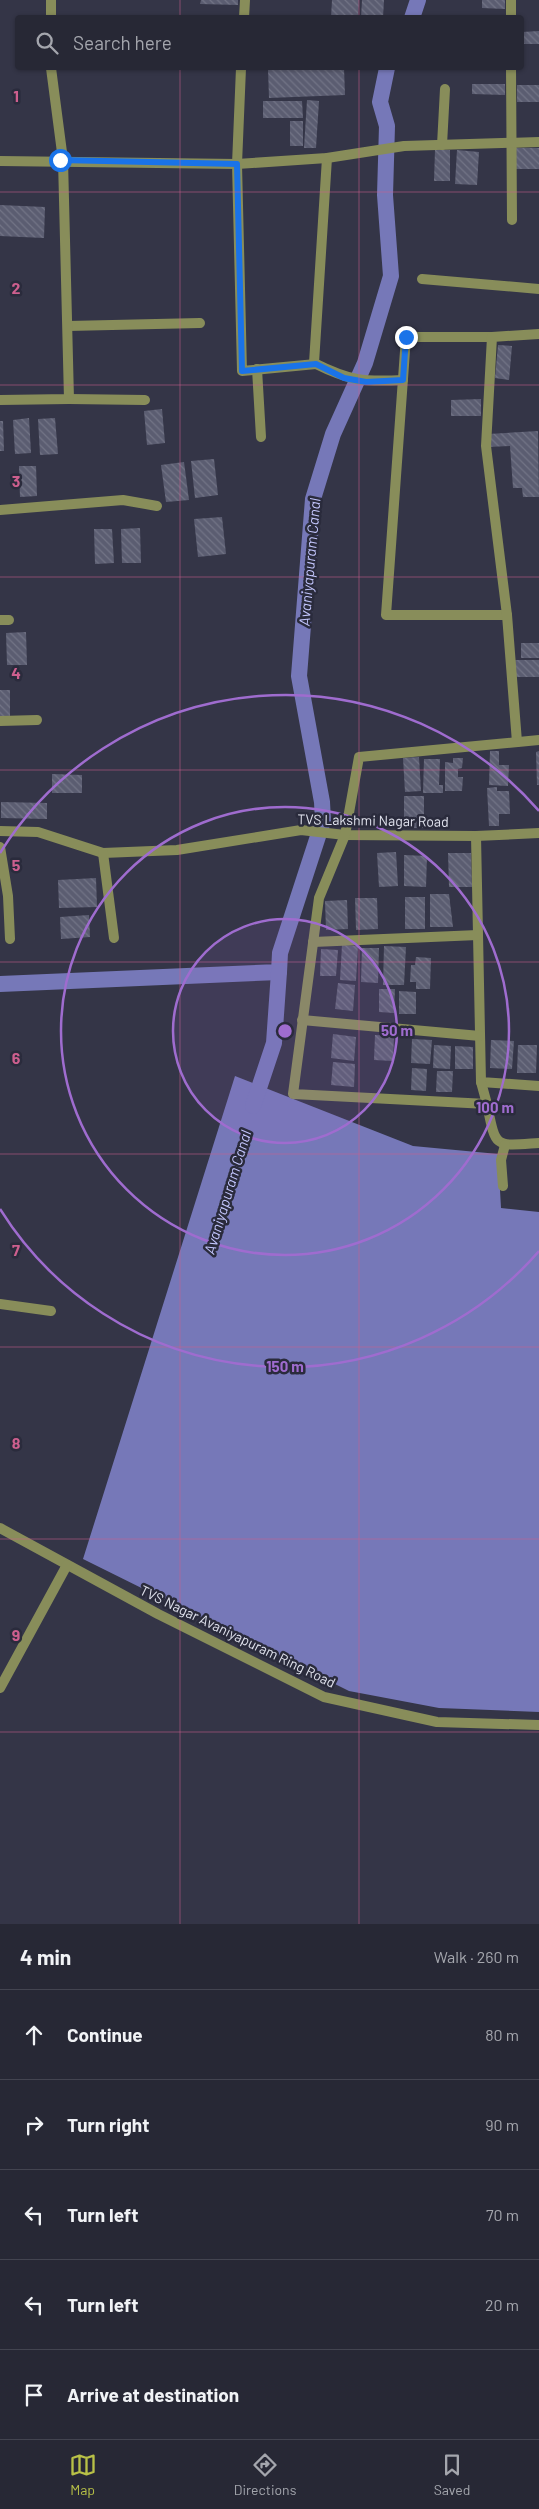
<!DOCTYPE html>
<html lang="en">
<head>
<meta charset="utf-8">
<style>
  :root { --surface:#272835; --page:#2f303d; --text:#f1f3f6; --muted:#a4a6ad; --line:#434450; --accent:#b8c147 }
  body { margin:0; font-family:Barlow,sans-serif; background:var(--page); color:var(--text) }
  .stop { position:absolute; width:15px; height:15px; margin:-11px; border:4px solid #1a73e8; border-radius:50%; background:#fff }
  .stop.end { background:#1a73e8; border-color:#fff; box-shadow:0 1px 5px #0008 }
  .list { margin:0; padding:0; list-style:none }
  h2 { display:flex; justify-content:space-between; align-items:center; height:65px; margin:0; padding:0 20px; font-size:21px }
  h2 small { font-size:16px; font-weight:400; color:var(--muted) }
  .list li { display:grid; grid-template-columns:32px 1fr auto; gap:15px; align-items:center; box-sizing:border-box; height:90px; padding:0 20px; border-top:1px solid var(--line) }
  .list b { display:block; font-size:19px; white-space:nowrap }
  .list em { font-size:16px; font-style:normal; color:var(--muted) }
  .icon { flex:none; width:28px; height:28px; fill:none; stroke:currentColor; stroke-width:2; stroke-linecap:round; stroke-linejoin:round }
  .map { position:relative; flex:none; width:539px; height:1924px; overflow:hidden }
  .search { position:absolute; background:var(--surface); box-shadow:0 1px 4px #0004; left:15px; right:15px; top:15px; height:55px; display:flex; align-items:center; gap:12px; box-sizing:border-box; padding:0 18px; border-radius:5px; color:var(--muted); font-size:19px }
  .sheet { height:515px; background:var(--surface) }
  nav { display:flex; justify-content:space-around; align-items:center; box-sizing:border-box; height:70px; border-top:1px solid var(--line); background:var(--surface); font-size:14px; color:var(--muted) }
  nav a { display:grid; justify-items:center; gap:2px }
  nav .on { color:var(--accent) }
  .map>svg:first-child { display:block }
  .water { fill:#7678b8 }
  .lines { fill:none; stroke-linecap:round; stroke-linejoin:round }
  .canal { stroke:#7678b8; stroke-width:16 }
  .building { fill:url(#building-back-hatch) }
  .minor { stroke:#888d5a; stroke-width:10 }
  .route { stroke:#1a73e8; stroke-width:6 }
  .grid { fill:none; stroke:#cd5f8e; stroke-width:1; stroke-opacity:0.55 }
  .ring { fill:none; stroke:#9f6ccf; stroke-width:2.5 }
  .labels { text-anchor:middle; dominant-baseline:central; stroke-width:5; stroke-linejoin:round; paint-order:stroke }
  .street-label { font-size:14px; fill:#e1e3ee; stroke:#2a2b3c }
  .water-label { font-size:15px; font-style:italic; fill:#c3c6fd; stroke:#2a2b3c }
  .grid-label { font-size:16px; text-anchor:middle; font-weight:bold; fill:#cd5f8e; stroke:#2a2b3c; stroke-width:5; stroke-linejoin:round; paint-order:stroke }
  .centre { fill:#9f6ccf; stroke:#2a2b3c; stroke-width:2.5 }
  .ring-label { font-size:15px; text-anchor:middle; font-weight:bold; fill:#9f6ccf; stroke:#2a2b3c; stroke-width:5; stroke-linejoin:round; paint-order:stroke }
</style>
</head>
<body>
<div class="map">
<svg width="539" height="1924" viewBox="0 0 539 1924">
  <defs>
    <pattern id="building-back-hatch" width="6" height="6" patternUnits="userSpaceOnUse" patternTransform="scale(1.25)"><rect width="6" height="6" fill="#5b5d71"/><path d="M-1 5l2 2M0 0l6 6M5-1l2 2" fill="none" stroke="#727486"/></pattern>
  </defs>
  <rect width="100%" height="100%" fill="#343547"/>
  <polygon class="water" points="235,1076 413,1146 498,1154 501,1208 539,1212 539,1712 439,1708 349,1691 83,1559"/>
  <g class="lines">
    <g class="canal">
      <polyline points="412,18 418,0"/>
      <polyline points="0,984 279,972 280,953 323,821 322,802 299,676 313,499 333,434 365,363 391,276 385,195 387,126 380,102 387,68"/>
      <polyline points="253,1106 274,1043 279,972"/>
    </g>
  </g>
  <g class="building">
    <polygon points="201,0 238,0 238,5 200,4"/>
    <polygon points="332,0 359,0 358,18 331,18"/>
    <polygon points="362,0 384,0 383,18 361,18"/>
    <polygon points="482,0 505,0 505,9 482,8"/>
    <polygon points="539,31 539,44 522,44 522,32"/>
    <polygon points="344,68 345,95 269,98 268,69"/>
    <polygon points="472,84 505,84 505,95 472,94"/>
    <rect x="517" y="85" width="22" height="17"/>
    <polygon points="307,100 319,101 316,148 304,148"/>
    <polygon points="263,101 302,101 303,118 263,118"/>
    <rect x="290" y="121" width="13" height="25"/>
    <rect x="514" y="148" width="25" height="21"/>
    <polygon points="435,150 450,150 450,181 434,181"/>
    <polygon points="457,150 479,152 477,185 455,184"/>
    <polygon points="0,205 45,207 44,238 0,236"/>
    <polygon points="498,345 512,346 509,380 495,378"/>
    <polygon points="481,399 481,416 451,416 451,400"/>
    <polygon points="162,409 165,443 147,445 144,411"/>
    <polygon points="29,418 31,453 15,454 13,420"/>
    <polygon points="55,418 58,454 40,455 38,419"/>
    <polygon points="0,421 3,421 4,451 0,451"/>
    <polygon points="538,431 539,497 523,497 522,488 513,488 510,446 488,447 488,434"/>
    <polygon points="214,459 218,495 195,498 191,461"/>
    <polygon points="184,462 189,500 166,502 161,465"/>
    <polygon points="19,466 36,466 37,496 20,497"/>
    <polygon points="222,517 226,554 198,557 194,519"/>
    <polygon points="140,528 141,563 122,563 121,529"/>
    <polygon points="94,529 112,529 114,563 95,564"/>
    <polygon points="26,632 27,665 7,665 6,633"/>
    <rect x="521" y="643" width="18" height="15"/>
    <rect x="514" y="660" width="25" height="17"/>
    <rect x="0" y="690" width="10" height="29"/>
    <polygon points="490,751 499,751 499,765 509,765 508,786 489,785"/>
    <polygon points="539,751 539,785 537,785 536,752"/>
    <polygon points="419,757 421,791 405,792 403,758"/>
    <polygon points="453,758 463,758 462,768 458,769 458,777 463,777 462,791 445,791 445,762 453,763"/>
    <polygon points="424,759 440,759 439,785 443,785 443,793 423,793"/>
    <polygon points="52,774 82,775 82,793 52,793"/>
    <polygon points="497,787 497,791 509,791 510,814 499,814 499,826 489,826 487,788"/>
    <rect x="404" y="796" width="20" height="32"/>
    <polygon points="1,802 47,803 47,819 1,818"/>
    <polygon points="396,852 398,886 379,887 377,853"/>
    <polygon points="448,853 471,853 472,887 449,887"/>
    <polygon points="404,855 427,856 426,887 404,886"/>
    <polygon points="96,878 97,907 59,908 58,880"/>
    <polygon points="430,894 449,894 453,927 430,927"/>
    <rect x="405" y="897" width="20" height="32"/>
    <polygon points="355,898 377,898 378,929 356,930"/>
    <polygon points="347,900 348,929 326,930 325,901"/>
    <polygon points="89,915 90,937 61,939 60,917"/>
    <polygon points="342,945 358,946 356,981 340,980"/>
    <polygon points="384,946 406,947 404,985 383,985"/>
    <polygon points="362,948 379,948 378,983 361,982"/>
    <polygon points="321,949 338,950 336,976 320,976"/>
    <polygon points="416,957 431,958 430,989 416,989 416,982 410,982 411,965 415,965"/>
    <polygon points="338,983 355,985 353,1011 335,1009"/>
    <polygon points="379,989 395,989 394,1013 379,1012"/>
    <polygon points="399,991 416,992 416,1014 399,1014"/>
    <polygon points="333,1034 356,1037 354,1061 331,1058"/>
    <polygon points="375,1035 394,1036 393,1061 374,1060"/>
    <polygon points="412,1039 432,1040 430,1064 411,1063"/>
    <polygon points="491,1040 514,1041 512,1069 490,1068"/>
    <polygon points="434,1045 451,1046 450,1069 433,1068"/>
    <polygon points="518,1045 537,1045 536,1073 517,1073"/>
    <polygon points="455,1046 473,1047 473,1069 455,1069"/>
    <polygon points="333,1062 355,1064 354,1087 331,1085"/>
    <polygon points="412,1068 427,1069 426,1091 411,1090"/>
    <polygon points="437,1071 453,1071 452,1092 436,1092"/>
  </g>
  <g class="lines">
    <g class="minor">
      <polyline points="51,0 51,18"/>
      <polyline points="244,18 245,0"/>
      <polyline points="511,18 511,0"/>
      <polyline points="241,68 237,164 242,371 316,364"/>
      <polyline points="511,68 512,220"/>
      <polyline points="442,145 445,89"/>
      <path d="M327,158L314,363C350,381 363,382 403,380"/>
      <polyline points="0,161 237,164 327,158 404,146 539,142"/>
      <polyline points="422,279 539,289"/>
      <polyline points="68,326 200,323"/>
      <polyline points="492,337 406,337 386,615 507,615"/>
      <polyline points="257,369 261,437"/>
      <polyline points="69,399 145,400"/>
      <polyline points="0,400 69,399 63,160 51,68"/>
      <polyline points="0,510 123,500 157,506"/>
      <polyline points="0,620 9,620"/>
      <polyline points="0,721 37,720"/>
      <polyline points="517,742 507,615 486,446 492,337 539,334"/>
      <polyline points="0,831 38,832 103,853 177,850 301,830 345,835 476,836 539,833"/>
      <polyline points="476,836 481,1082 539,1086"/>
      <polyline points="0,847 8,896 10,939"/>
      <polyline points="103,853 114,938"/>
      <polyline points="313,942 478,935"/>
      <polyline points="302,1020 480,1036"/>
      <polyline points="481,1082 487,1104 293,1094 319,898 345,835 359,757 539,740"/>
      <path d="M487,1104C496,1149 494,1146 539,1143"/>
      <polyline points="503,1186 501,1160 505,1145"/>
      <polyline points="0,1304 51,1311"/>
      <polyline points="0,1528 158,1614 324,1697 437,1722 539,1725"/>
      <polyline points="0,1688 67,1565"/>
    </g>
  </g>
  <g class="lines">
    <polyline class="route" points="60,160 237,164 242,371 316,364 344,378 366,382 403,380 406,337"/>
  </g>
  <path class="grid" d="M180,0V18M359,0V18M180,68V1924M359,68V1924M0,192H539M0,385H539M0,577H539M0,770H539M0,962H539M0,1154H539M0,1347H539M0,1539H539M0,1732H539"/>
  <circle cx="285" cy="1031" r="112" fill="#9f6ccf" fill-opacity=".12"/>
  <g class="ring">
    <circle cx="285" cy="1031" r="112"/>
    <circle cx="285" cy="1031" r="224"/>
    <path d="M539 1251A336 336 0 0 1 0 1209M0 853A336 336 0 0 1 539 811"/>
  </g>
  <g class="labels">
    <g class="street-label">
      <text transform="translate(373 820) rotate(1)">TVS Lakshmi Nagar Road</text>
      <text transform="translate(238 1636) rotate(26)">TVS Nagar Avaniyapuram Ring Road</text>
    </g>
    <g class="water-label">
      <text transform="translate(309 562) rotate(-85)">Avaniyapuram Canal</text>
      <text transform="translate(227 1192) rotate(-73)">Avaniyapuram Canal</text>
    </g>
  </g>
  <g class="grid-label">
    <text x="16" y="102">1</text>
    <text x="16" y="294">2</text>
    <text x="16" y="487">3</text>
    <text x="16" y="679">4</text>
    <text x="16" y="871">5</text>
    <text x="16" y="1064">6</text>
    <text x="16" y="1256">7</text>
    <text x="16" y="1449">8</text>
    <text x="16" y="1641">9</text>
  </g>
  <circle cx="285" cy="1031" r="8" class="centre"/>
  <g class="ring-label">
    <text x="397" y="1036">50 m</text>
    <text x="495" y="1113">100 m</text>
    <text x="285" y="1372">150 m</text>
  </g>
</svg>
<div class="stop" style="left:60px;top:160px"></div>
<div class="stop end" style="left:406px;top:337px"></div>
<div class="search"><svg class="icon" aria-label="search" viewBox="0 0 24 24"><circle cx="10" cy="10" r="6"/><path d="M15 15l6 6"/></svg>Search here</div>
</div>
<section class="sheet">
<h2>4 min<small>Walk · 260 m</small></h2>
<ul class="list">
<li><svg class="icon" aria-label="ahead" viewBox="0 0 24 24"><path d="M12 20V5M6 11l6-6 6 6"/></svg><div><b>Continue</b></div><em>80 m</em></li>
<li><svg class="icon" aria-label="right" viewBox="0 0 24 24"><path d="M7 20v-9h11M14 6l5 5-5 5"/></svg><div><b>Turn right</b></div><em>90 m</em></li>
<li><svg class="icon" aria-label="left" viewBox="0 0 24 24"><path d="M17 20v-9H6M10 6l-5 5 5 5"/></svg><div><b>Turn left</b></div><em>70 m</em></li>
<li><svg class="icon" aria-label="left" viewBox="0 0 24 24"><path d="M17 20v-9H6M10 6l-5 5 5 5"/></svg><div><b>Turn left</b></div><em>20 m</em></li>
<li><svg class="icon" aria-label="arrive" viewBox="0 0 24 24"><path d="M6 21V4h12l-3 4 3 4H6"/></svg><div><b>Arrive at destination</b></div></li>
</ul>
</section>
<nav>
<a class="on"><svg class="icon" aria-label="map" viewBox="0 0 24 24"><path d="M3 6l6-2 6 2 6-2v14l-6 2-6-2-6 2zM9 4v14M15 6v14"/></svg>Map</a>
<a><svg class="icon" aria-label="directions" viewBox="0 0 24 24"><path d="M12 3l9 9-9 9-9-9zM9 14v-3h6M13 9l2 2-2 2"/></svg>Directions</a>
<a><svg class="icon" aria-label="saved" viewBox="0 0 24 24"><path d="M7 4h10v16l-5-4-5 4z"/></svg>Saved</a>
</nav>
</body>
</html>
